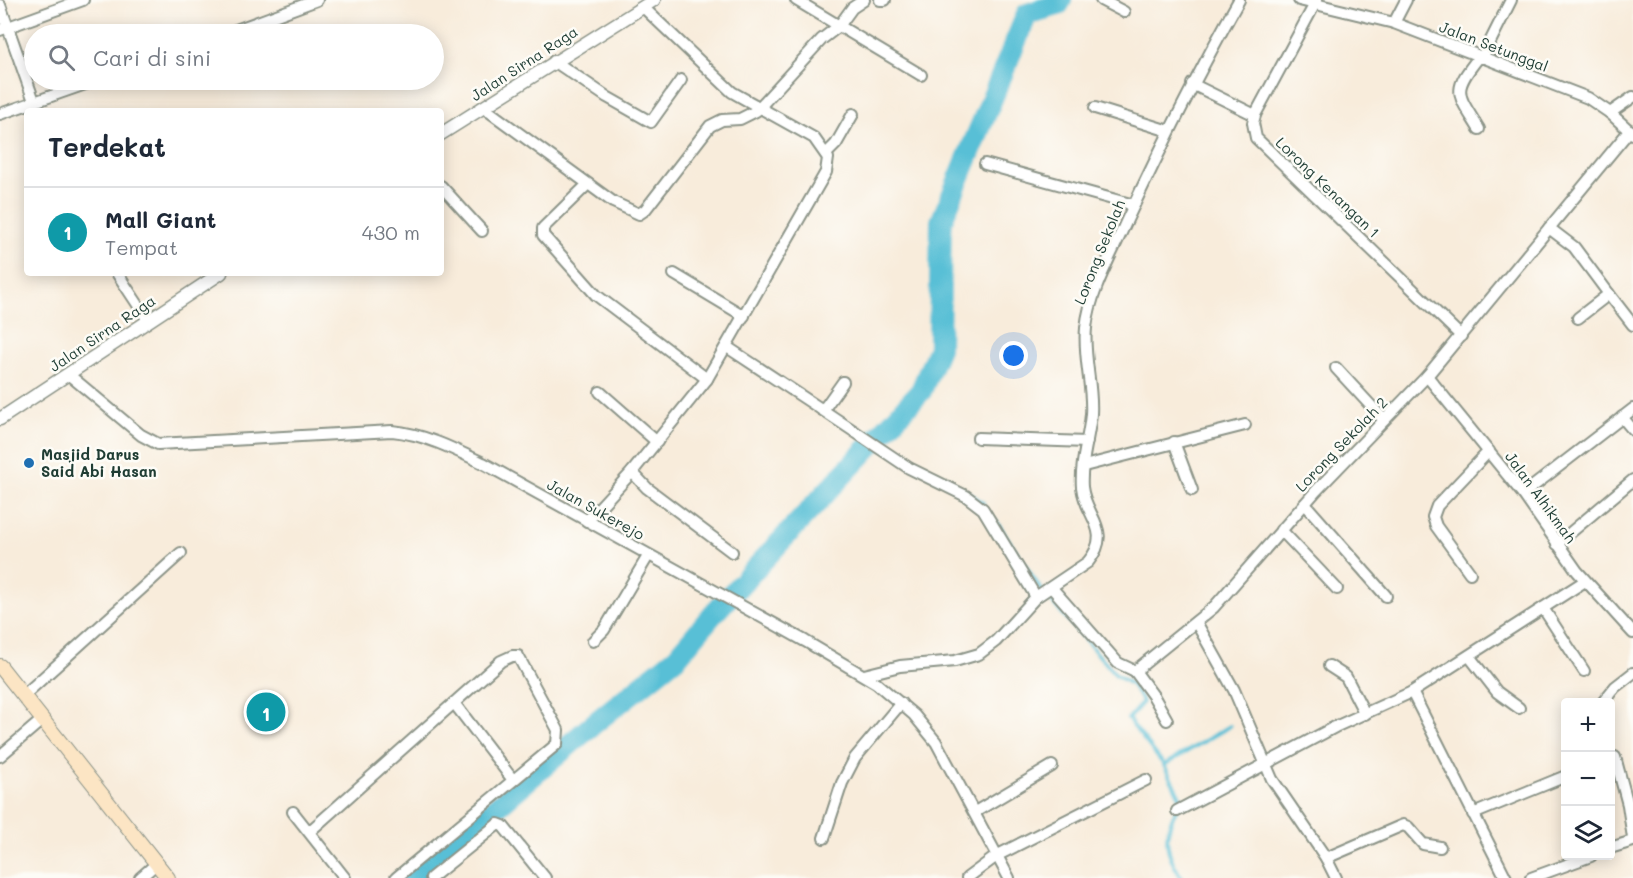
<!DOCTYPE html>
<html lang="id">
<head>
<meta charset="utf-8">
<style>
  :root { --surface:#fff; --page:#f6f6f7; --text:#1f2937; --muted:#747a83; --line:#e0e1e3; --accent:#1f6fb2 }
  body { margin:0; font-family:Mali,sans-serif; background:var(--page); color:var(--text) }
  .controls { position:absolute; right:18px; bottom:18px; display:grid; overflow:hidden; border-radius:6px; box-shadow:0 3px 15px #0003 }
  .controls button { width:54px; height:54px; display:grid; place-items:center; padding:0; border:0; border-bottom:2px solid var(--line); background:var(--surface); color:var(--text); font:30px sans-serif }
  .you { position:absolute; left:1014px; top:356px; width:21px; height:21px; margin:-15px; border:4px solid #fff; border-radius:50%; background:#1a73e8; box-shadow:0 0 0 9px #1a73e833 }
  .badge { display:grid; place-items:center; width:39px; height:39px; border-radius:50%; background:var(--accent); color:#fff; font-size:20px; font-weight:700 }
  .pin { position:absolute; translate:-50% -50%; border:3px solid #fff; box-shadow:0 2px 6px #0006 }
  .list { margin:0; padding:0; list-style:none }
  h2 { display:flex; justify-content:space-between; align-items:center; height:78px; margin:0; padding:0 24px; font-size:26px }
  h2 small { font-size:20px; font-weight:400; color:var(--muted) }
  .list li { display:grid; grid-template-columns:39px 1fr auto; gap:18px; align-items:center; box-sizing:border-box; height:90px; padding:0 24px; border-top:2px solid var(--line) }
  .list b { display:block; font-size:22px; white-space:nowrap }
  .list p { margin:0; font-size:20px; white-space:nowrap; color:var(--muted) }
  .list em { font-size:20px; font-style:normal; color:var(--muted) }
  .icon { flex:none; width:33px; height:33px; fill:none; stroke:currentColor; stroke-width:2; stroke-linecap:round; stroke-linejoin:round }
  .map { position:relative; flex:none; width:1633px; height:878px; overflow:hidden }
  .search { position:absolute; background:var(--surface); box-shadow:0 3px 15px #0003; left:24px; top:24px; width:420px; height:66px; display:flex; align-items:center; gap:15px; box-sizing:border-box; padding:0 21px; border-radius:33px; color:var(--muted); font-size:22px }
  .panel { position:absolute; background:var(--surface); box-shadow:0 3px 15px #0003; left:24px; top:108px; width:420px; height:168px; border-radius:6px }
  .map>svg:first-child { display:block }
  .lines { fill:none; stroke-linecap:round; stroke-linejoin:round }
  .stream { stroke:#58bfd6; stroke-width:4 }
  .river { stroke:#58bfd6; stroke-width:22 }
  .minor-casing { stroke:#8c9488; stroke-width:14 }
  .tertiary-casing { stroke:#8c9488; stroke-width:15 }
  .secondary-casing { stroke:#8c9488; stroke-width:16 }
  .minor { stroke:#fff; stroke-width:10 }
  .tertiary { stroke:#fff; stroke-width:12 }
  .secondary { stroke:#fce5c4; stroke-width:14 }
  .poi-dot { fill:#1f6fb2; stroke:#fdfcf7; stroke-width:2 }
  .labels { text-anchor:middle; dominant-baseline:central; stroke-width:5; stroke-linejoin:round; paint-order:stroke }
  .street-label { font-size:15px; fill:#1f3d34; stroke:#fdfcf7 }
  .poi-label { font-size:15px; font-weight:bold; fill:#1f3d34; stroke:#fdfcf7; text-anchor:start }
</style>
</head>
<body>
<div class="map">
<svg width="1633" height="878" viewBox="0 0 1633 878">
  <rect width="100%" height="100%" fill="#fdfcf7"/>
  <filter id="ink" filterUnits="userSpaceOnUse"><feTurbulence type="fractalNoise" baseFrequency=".0167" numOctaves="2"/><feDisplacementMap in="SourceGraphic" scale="12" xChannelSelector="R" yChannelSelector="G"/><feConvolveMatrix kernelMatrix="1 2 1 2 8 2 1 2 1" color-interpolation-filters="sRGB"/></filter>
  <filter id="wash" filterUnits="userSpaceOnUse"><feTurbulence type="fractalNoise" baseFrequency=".008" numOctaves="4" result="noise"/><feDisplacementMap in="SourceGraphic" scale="24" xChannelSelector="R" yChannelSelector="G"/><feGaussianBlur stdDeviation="1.35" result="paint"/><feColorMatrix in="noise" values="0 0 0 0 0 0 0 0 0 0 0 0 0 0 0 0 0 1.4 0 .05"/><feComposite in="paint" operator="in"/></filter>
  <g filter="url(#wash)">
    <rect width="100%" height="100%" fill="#f8ecdb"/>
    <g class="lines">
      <g class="stream">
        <polyline points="967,492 983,503"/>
        <path d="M996,521L1040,588L1116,675L1131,684L1143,702L1128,719L1164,765L1181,799C1165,832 1160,845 1182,878"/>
        <polyline points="1164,765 1230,726"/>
      </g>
      <polyline class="river" points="413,878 597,721 677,657 713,614 921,391 939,348 941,222 1027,14 1058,5 1061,0"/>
    </g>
  </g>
  <g filter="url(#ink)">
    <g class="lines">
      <defs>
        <g id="minor">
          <polyline points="796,0 921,75"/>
          <polyline points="880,0 885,0"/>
          <polyline points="1101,0 1124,12"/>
          <polyline points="1299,0 1394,23 1588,98 1610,113 1633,134"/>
          <polyline points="1317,0 1255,115 1253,123 1256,138 1461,336"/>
          <polyline points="0,5 34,101"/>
          <polyline points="1394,23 1406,0"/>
          <polyline points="0,30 83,0"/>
          <polyline points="225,34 317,0"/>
          <path d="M1479,57C1451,92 1457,93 1479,129"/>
          <polyline points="1482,58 1511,0"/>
          <polyline points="554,61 607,97 651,122 681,80"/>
          <polyline points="1192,84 1255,115"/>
          <polyline points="483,107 613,202 639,214 645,210 710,126 722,120 740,119 756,111 822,39 839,26 852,8 864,0"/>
          <polyline points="1095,108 1169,131"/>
          <polyline points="1610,113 1633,97"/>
          <polyline points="0,114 97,80"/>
          <polyline points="827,153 836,144 853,114"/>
          <polyline points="985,164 1134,205"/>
          <polyline points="588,184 543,228 543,235 596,295 707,379"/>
          <polyline points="441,186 482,231"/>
          <polyline points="1549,228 1574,247 1609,294 1578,318"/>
          <polyline points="117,273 148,320"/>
          <polyline points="674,274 744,316"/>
          <polyline points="1609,294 1633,325"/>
          <polyline points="727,347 821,409 826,406 843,382"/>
          <polyline points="1336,368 1384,420"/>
          <path d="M68,374L141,435L158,444L392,431C424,434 454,449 483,463L805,641L876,683L914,715L936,742L1009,878"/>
          <polyline points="1427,376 1523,494 1577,571 1633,633"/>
          <polyline points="600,392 657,442"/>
          <polyline points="821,409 909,468 966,496 983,509 1036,597"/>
          <polyline points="1622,417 1633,430"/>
          <polyline points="978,438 1087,442"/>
          <polyline points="1174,442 1192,490"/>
          <polyline points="1084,466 1245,425"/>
          <polyline points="632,472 647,488 732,552"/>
          <polyline points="1523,494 1633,409"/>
          <polyline points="1305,504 1386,596"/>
          <polyline points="587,521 632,472 707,379 826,172 828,158 814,138 732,92 643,7"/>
          <polyline points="1281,530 1337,589"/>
          <polyline points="1557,544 1633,480"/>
          <polyline points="1470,573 1436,526 1433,517 1437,506 1489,451"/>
          <polyline points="1052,588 1118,663 1135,671 1214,607 1316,491 1427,376 1630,130"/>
          <polyline points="1543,608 1584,671"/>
          <polyline points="1196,622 1234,690 1272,779 1326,858 1336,878"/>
          <polyline points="593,641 604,630 648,556"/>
          <polyline points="1469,656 1497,692 1519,708"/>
          <polyline points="1329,666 1346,677 1365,714"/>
          <polyline points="1135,671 1154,697 1167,720"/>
          <path d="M864,675L900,666L955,661L979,654L996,641L1036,597L1088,562C1114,530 1085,517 1082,487C1080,463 1089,438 1091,414C1093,386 1083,357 1086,328C1090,291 1111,256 1126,222C1161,147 1198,73 1239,0"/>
          <polyline points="1412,692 1506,878"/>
          <polyline points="23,696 181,553"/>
          <polyline points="1603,702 1615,687 1633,673"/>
          <polyline points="454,703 513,780"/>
          <polyline points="0,756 42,720"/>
          <polyline points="1615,757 1628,805 1633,838"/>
          <polyline points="1177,811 1335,727 1412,692 1585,581"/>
          <polyline points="293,812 345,878"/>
          <polyline points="975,812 1052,766"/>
          <polyline points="1473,814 1566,776"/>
          <polyline points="310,831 501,661 512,656 518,656 558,730 557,744 396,878"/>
          <polyline points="824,838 842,783 855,758 901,703"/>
          <polyline points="1610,848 1633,841"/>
          <polyline points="1326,858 1403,825 1408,827 1423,844 1440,847"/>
          <polyline points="140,878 156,864"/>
          <polyline points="431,878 498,824 503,826 545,878"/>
          <polyline points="967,878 998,855 1146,780"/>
          <polyline points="1531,878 1591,856"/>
        </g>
        <g id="tertiary">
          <polyline points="441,134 654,0"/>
          <polyline points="0,419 221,273"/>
        </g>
        <polyline id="secondary" points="0,666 168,878"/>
      </defs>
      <use href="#minor" class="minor-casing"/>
      <use href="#tertiary" class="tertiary-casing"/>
      <use href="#secondary" class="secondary-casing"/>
      <use href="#minor" class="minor"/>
      <use href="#tertiary" class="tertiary"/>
      <use href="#secondary" class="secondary"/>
    </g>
  </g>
  <circle class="poi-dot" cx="29" cy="463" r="6"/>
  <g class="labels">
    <g class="street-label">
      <text transform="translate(1494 46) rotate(21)">Jalan Setunggal</text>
      <text transform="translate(524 63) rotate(-33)">Jalan Sirna Raga</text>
      <text transform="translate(1328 187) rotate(44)">Lorong Kenangan 1</text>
      <text transform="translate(1099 252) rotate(-68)">Lorong Sekolah</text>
      <text transform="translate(102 333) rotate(-34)">Jalan Sirna Raga</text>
      <text transform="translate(1341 444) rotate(-46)">Lorong Sekolah 2</text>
      <text transform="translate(1541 497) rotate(54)">Jalan Alhikmah</text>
      <text transform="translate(596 509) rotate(29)">Jalan Sukerejo</text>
    </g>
    <g class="poi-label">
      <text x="41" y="454">Masjid Darus<tspan x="41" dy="17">Said Abi Hasan</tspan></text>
    </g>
  </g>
</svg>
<div class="controls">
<button>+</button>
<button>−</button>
<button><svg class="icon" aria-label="layers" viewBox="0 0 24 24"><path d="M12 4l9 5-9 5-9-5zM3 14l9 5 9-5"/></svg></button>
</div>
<div class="you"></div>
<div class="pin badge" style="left:266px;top:712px;background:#0f9aa8">1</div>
<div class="search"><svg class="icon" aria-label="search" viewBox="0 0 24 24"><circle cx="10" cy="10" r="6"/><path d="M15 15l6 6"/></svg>Cari di sini</div>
<section class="panel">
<h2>Terdekat<small></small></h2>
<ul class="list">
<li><span class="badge" style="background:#0f9aa8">1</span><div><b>Mall Giant</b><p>Tempat</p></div><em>430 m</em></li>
</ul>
</section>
</div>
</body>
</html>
